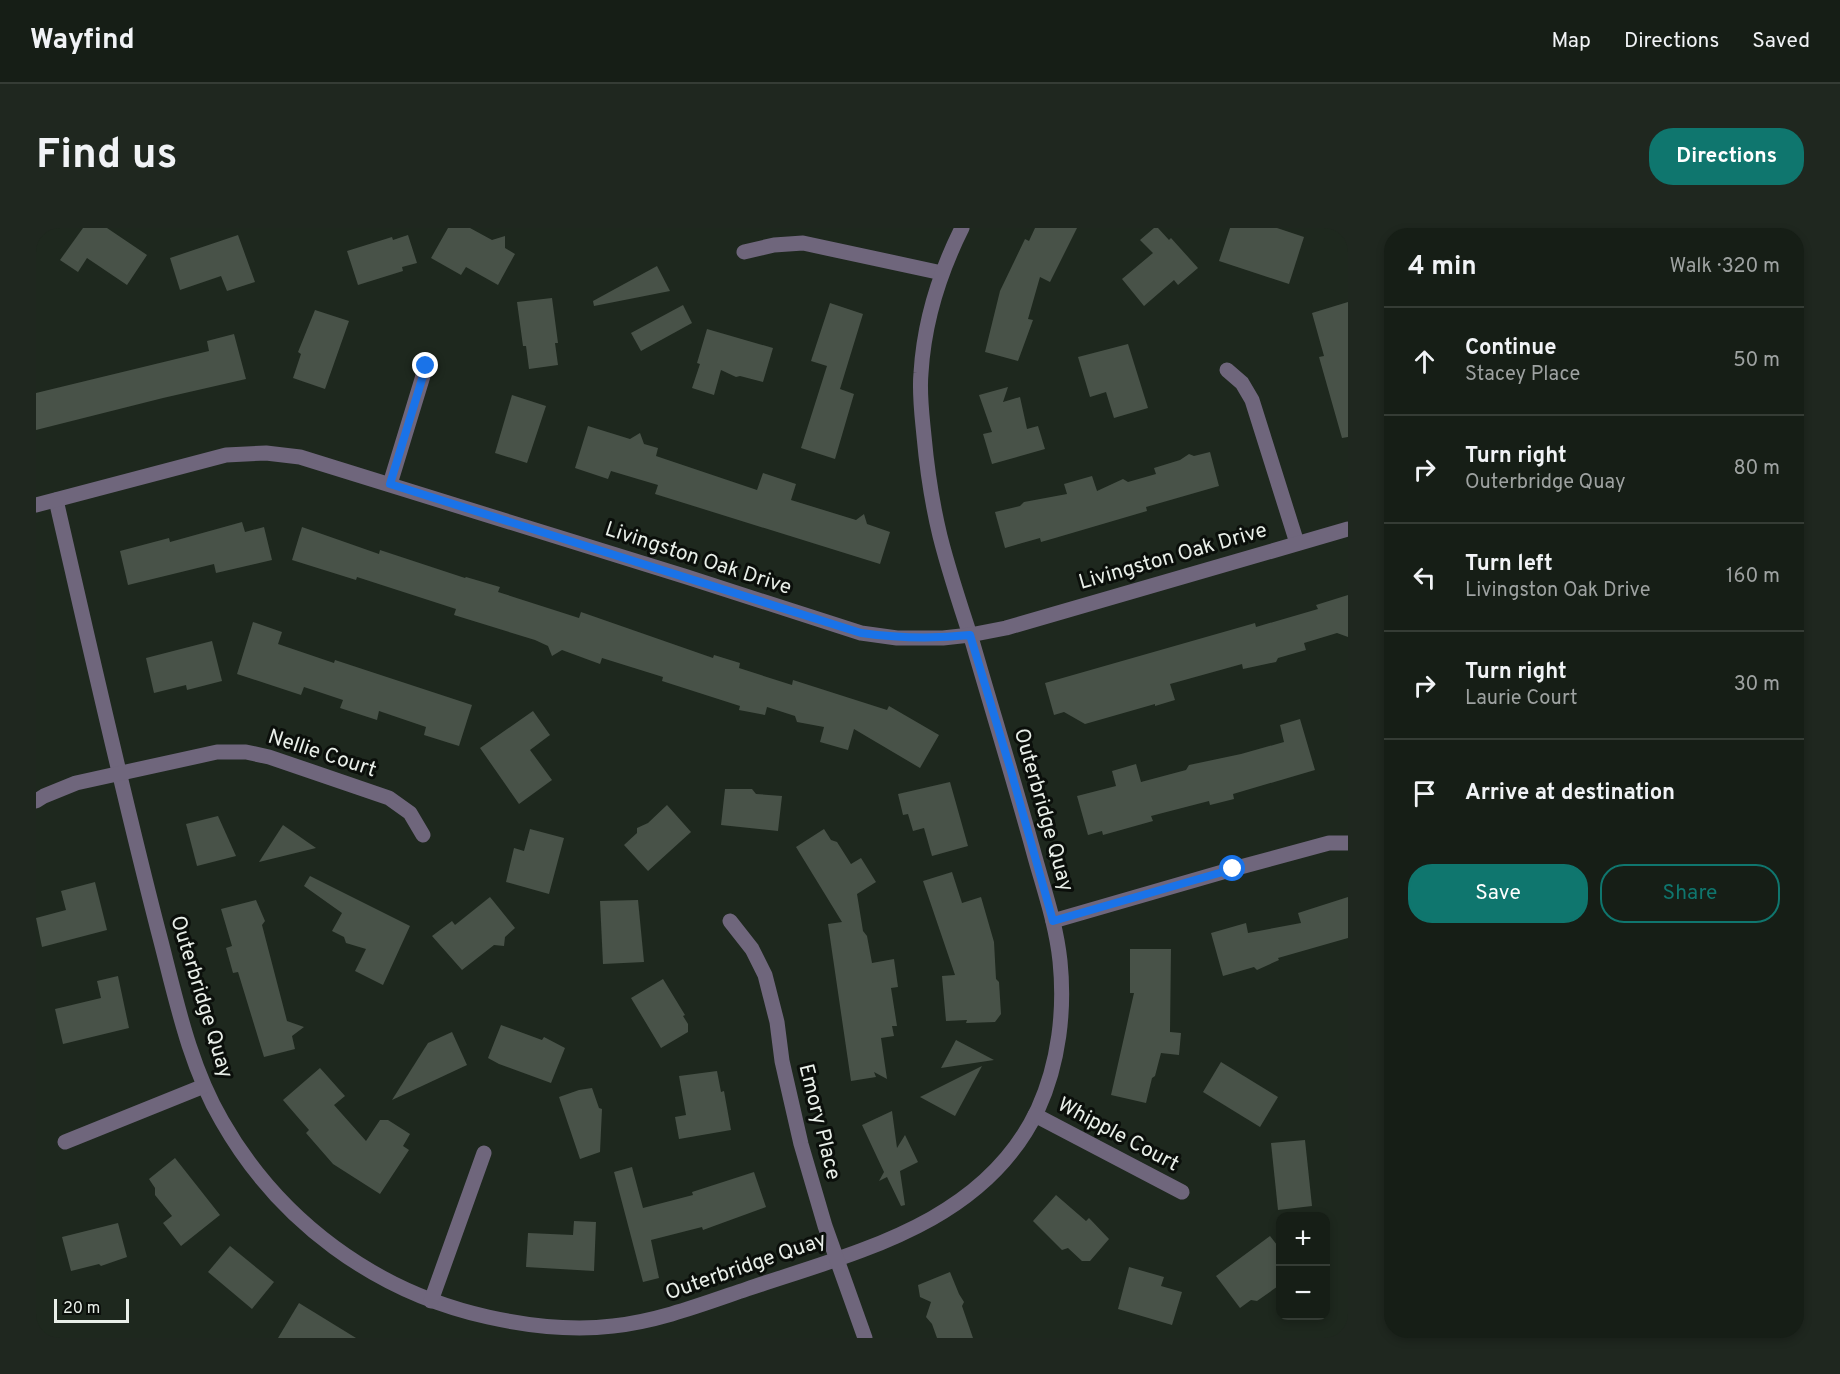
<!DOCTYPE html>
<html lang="en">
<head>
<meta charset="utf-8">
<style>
  :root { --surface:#161e16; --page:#1f271f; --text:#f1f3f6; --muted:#9ea2a1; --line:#353c35; --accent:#0f766e }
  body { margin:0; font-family:Overpass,sans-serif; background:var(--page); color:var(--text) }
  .controls { position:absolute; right:18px; bottom:18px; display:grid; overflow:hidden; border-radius:12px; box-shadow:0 3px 9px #0003 }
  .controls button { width:54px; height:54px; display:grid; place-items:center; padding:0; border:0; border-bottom:2px solid var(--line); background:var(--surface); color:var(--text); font:30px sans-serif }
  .scale { position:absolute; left:18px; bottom:15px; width:75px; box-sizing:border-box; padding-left:6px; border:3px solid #e9efe9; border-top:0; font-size:16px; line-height:21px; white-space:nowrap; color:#e9efe9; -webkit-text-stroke:4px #0b0f0b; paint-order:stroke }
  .stop { position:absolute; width:18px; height:18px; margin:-14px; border:4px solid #1a73e8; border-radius:50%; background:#fff }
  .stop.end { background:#1a73e8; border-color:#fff; box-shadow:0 2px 6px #0008 }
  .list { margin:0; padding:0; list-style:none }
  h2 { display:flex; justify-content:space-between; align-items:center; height:78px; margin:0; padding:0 24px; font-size:26px }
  h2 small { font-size:20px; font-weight:400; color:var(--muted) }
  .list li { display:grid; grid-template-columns:39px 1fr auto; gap:18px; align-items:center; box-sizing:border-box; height:108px; padding:0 24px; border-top:2px solid var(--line) }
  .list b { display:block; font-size:22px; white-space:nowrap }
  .list p { margin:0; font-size:20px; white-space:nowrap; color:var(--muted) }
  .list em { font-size:20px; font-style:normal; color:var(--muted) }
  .actions { display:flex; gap:12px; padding:18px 24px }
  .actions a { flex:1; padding:14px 0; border:2px solid var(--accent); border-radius:24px; text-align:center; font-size:21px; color:var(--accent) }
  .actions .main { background:var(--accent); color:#fff }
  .icon { flex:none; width:33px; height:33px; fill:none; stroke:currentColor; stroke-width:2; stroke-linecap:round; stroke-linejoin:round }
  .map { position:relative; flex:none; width:1312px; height:1110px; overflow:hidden; border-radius:24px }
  header { display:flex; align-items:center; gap:36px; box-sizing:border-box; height:84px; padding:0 30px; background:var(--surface); border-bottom:2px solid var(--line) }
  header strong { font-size:28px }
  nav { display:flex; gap:33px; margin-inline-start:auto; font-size:21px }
  .intro { display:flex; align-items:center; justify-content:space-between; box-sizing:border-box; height:144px; padding:0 36px }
  h1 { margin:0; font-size:42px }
  .button { padding:15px 27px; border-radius:24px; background:var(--accent); color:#fff; font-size:21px; font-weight:700 }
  main { display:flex; gap:36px; padding:0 36px }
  aside { flex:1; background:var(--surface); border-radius:24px; box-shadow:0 3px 9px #0003 }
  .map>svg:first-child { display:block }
  .building { fill:#485248 }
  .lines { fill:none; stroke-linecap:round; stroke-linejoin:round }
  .minor { stroke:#6f667c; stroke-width:15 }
  .route { stroke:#1a73e8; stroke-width:8 }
  .labels { text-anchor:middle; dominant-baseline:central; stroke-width:6; stroke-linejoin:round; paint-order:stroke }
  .street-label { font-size:21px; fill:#e9efe9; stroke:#0b0f0b }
</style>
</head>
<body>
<header>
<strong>Wayfind</strong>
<nav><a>Map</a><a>Directions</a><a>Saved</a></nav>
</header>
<div class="intro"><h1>Find us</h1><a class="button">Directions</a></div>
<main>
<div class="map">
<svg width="1312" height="1110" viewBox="0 0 1312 1110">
  <rect width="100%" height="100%" fill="#1e281e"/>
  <g class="building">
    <polygon points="47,0 71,0 111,27 91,57 51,30 42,44 24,32"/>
    <polygon points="412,0 434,0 456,12 469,8 469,20 479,26 462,57 430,39 425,47 395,30"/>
    <polygon points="999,0 1041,0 1014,54 1004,49 992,91 997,92 982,133 949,124 964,63 989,11 993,13"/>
    <polygon points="1118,0 1122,0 1133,12 1135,10 1162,40 1142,57 1138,52 1108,78 1086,51 1117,25 1104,12"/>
    <polygon points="1194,0 1241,0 1268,9 1253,56 1183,33"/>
    <polygon points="202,7 219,54 191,63 185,48 144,62 134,30"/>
    <polygon points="372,7 381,35 366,39 367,43 322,57 311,23 356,9 357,12"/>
    <polygon points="621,38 634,63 558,78 557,73"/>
    <polygon points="516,70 522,115 519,115 522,137 493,141 490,118 487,118 481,74"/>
    <polygon points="1312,74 1312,209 1306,210 1283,129 1288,128 1276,85"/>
    <polygon points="794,75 827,86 804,161 818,166 799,231 765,220 791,138 775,133"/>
    <polygon points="647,77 656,95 605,123 595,105"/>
    <polygon points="279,82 313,93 289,161 257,150 265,126 262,124"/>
    <polygon points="671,101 737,120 727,154 704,148 700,149 685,142 678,167 656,160 664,136 661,135"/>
    <polygon points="198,106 210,151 127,170 0,202 0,165 173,123 171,113"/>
    <polygon points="1092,116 1112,180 1078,190 1070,164 1054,169 1042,129"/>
    <polygon points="972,159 967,174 984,169 991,201 1002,198 1009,221 956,236 947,206 956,204 943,167"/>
    <polygon points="476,167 510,178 491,235 459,225"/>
    <polygon points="552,198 594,211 604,205 608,216 622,220 620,228 721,262 727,245 760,256 755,272 820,292 828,286 831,296 854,304 844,336 619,266 622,257 575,243 572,251 539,240"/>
    <polygon points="1174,224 1183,258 1110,279 1111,283 1019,310 1005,314 1004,310 969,320 959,284 984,278 988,274 1031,266 1028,256 1056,248 1061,263 1087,251 1092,254 1120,246 1118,240 1144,232 1153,226 1158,228"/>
    <polygon points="206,294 209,304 228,299 236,332 180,345 178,336 92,357 84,323 133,310 134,314"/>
    <polygon points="266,299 343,326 344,322 429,350 430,349 464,359 462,364 543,390 545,384 677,430 678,427 704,435 703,440 756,457 757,452 851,482 853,478 903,507 884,540 818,501 812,522 784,514 788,499 761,494 759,488 731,479 729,487 703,482 704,478 626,453 627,449 566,430 564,436 526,422 516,428 512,418 499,412 418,387 420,381 321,349 320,352 256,332"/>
    <polygon points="1312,367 1312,409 1301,405 1268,415 1270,422 1242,430 1240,434 1207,441 1206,436 1134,456 1139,472 1119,478 1119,476 1049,496 1028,484 1018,487 1009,455 1219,395 1220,399 1282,381 1280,377"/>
    <polygon points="217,394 246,404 242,416 298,435 299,432 436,477 423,518 388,507 390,499 343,483 341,492 304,480 307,472 268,459 265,467 201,446"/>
    <polygon points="176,413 186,453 151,462 150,457 118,465 110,430"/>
    <polygon points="497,483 514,507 494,522 516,552 483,576 444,520"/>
    <polygon points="1264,491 1279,542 1197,566 1198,571 1174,577 1173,573 1115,588 1117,593 1067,607 1066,603 1052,607 1041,568 1080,558 1076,543 1100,536 1105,554 1150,542 1153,537 1205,526 1248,514 1244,497"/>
    <polygon points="914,554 932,618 896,628 888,600 877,603 872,586 867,587 862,566"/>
    <polygon points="689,561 716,561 720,566 746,568 742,603 685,597"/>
    <polygon points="631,577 655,604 612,643 588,617 601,605 601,600 612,595"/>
    <polygon points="182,588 200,628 161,638 150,596"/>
    <polygon points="247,597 280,620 223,634"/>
    <polygon points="494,601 528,610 513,666 470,654 478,620 488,623"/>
    <polygon points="788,601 795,612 801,614 815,636 825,630 840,654 821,666 827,703 831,708 836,735 858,731 862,759 855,760 861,798 856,798 858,808 845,810 851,851 838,844 840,849 815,853 792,696 806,694 760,619"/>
    <polygon points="916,644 926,675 945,669 958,714 960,751 963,754 965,786 959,794 930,795 931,792 910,793 906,748 919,747 887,653"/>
    <polygon points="274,648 374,698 347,757 319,743 330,721 310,715 308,709 296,703 306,685 268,658"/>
    <polygon points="59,654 71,702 6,719 0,690 30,682 25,663"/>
    <polygon points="454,669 479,700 469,709 468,718 458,717 426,742 396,708 416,693 419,697"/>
    <polygon points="1312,669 1312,710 1242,730 1243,732 1221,742 1218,739 1187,748 1175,705 1210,695 1212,705 1265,695 1262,685"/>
    <polygon points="220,672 229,693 226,697 251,793 268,799 256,808 259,821 228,829 202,744 197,745 190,720 196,718 185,681"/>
    <polygon points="602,672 608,734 567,736 564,673"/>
    <polygon points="1094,721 1135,721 1134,804 1145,805 1143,827 1125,825 1119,848 1116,850 1110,875 1075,867 1098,765 1094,765"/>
    <polygon points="82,748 93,800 27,816 19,781 65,770 61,753"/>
    <polygon points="627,751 649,787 647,788 652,796 652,804 625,820 595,770"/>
    <polygon points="465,797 506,812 508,809 529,820 515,855 463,836 452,830"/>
    <polygon points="416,804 431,837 356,872 392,815"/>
    <polygon points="920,812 958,832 905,840"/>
    <polygon points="1185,834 1242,869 1224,899 1167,864"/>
    <polygon points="946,838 919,888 884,869"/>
    <polygon points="284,840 309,868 298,877 330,913 344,892 352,892 374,906 367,918 373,922 344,966 297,936 270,905 273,902 247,872"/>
    <polygon points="681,843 685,864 688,863 695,902 643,911 639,889 650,887 643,848"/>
    <polygon points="556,860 563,880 566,881 564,924 544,931 523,869 543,862"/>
    <polygon points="856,883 861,920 869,907 882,934 864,943 869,977 865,978 851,949 843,953 848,944 826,897"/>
    <polygon points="1269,912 1276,978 1242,982 1235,915"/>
    <polygon points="139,930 184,987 145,1018 127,995 136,988 119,967 119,960 113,951"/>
    <polygon points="596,939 607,980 657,967 656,964 718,944 730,979 667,1002 666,999 615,1012 623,1050 607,1054 578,944"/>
    <polygon points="1020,967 1050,993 1053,990 1073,1011 1054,1033 1046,1033 1032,1020 1026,1022 997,993"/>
    <polygon points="538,993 560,994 558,1043 490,1039 492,1005 537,1007"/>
    <polygon points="82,995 91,1029 65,1038 63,1036 35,1043 26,1009"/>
    <polygon points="1234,1008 1245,1022 1245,1056 1221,1073 1215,1072 1204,1080 1180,1048"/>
    <polygon points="194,1018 238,1054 216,1081 172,1044"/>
    <polygon points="1093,1039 1128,1049 1125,1058 1146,1064 1136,1097 1082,1081"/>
    <polygon points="914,1044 923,1066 928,1074 926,1078 937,1110 901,1110 896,1096 890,1089 895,1074 884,1069 882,1057"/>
    <polygon points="263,1075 320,1110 242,1110"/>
  </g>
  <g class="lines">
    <g class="minor">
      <polyline points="708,24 738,17 767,15 906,45"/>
      <polyline points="1191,142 1206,155 1216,172 1261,315"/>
      <polyline points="354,256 390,138"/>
      <path d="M20,272C53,415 85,559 122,702C139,766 152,835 186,893C243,993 339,1064 452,1089C493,1098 535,1103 577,1098C623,1093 667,1076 711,1061C820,1024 948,996 1002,881C1023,835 1029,782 1024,733C1020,695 1007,659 997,622C978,553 957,485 937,416C925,380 913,344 904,308C896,275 891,241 888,208C886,187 883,166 885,145C888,95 904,44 926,0"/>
      <polyline points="0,277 190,227 230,225 264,229 651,349 825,405 861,410 907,410 934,407 970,400 1312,301"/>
      <polyline points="0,573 8,568 40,555 181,524 210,524 233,529 353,570 374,585 387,607"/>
      <polyline points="694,693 716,721 729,747 741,794 746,833 765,916 789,998 829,1110"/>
      <polyline points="1017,693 1197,641 1293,615 1312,615"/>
      <polyline points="999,887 1146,964"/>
      <polyline points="29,914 168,858"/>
      <polyline points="395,1073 448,925"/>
    </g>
  </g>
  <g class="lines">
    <path class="route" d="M390,138L354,256L825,405C861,410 897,411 934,407L975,543L1017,693L1197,641"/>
  </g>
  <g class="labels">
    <g class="street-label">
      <text transform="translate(1137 329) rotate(-16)">Livingston Oak Drive</text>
      <text transform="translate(662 331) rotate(18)">Livingston Oak Drive</text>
      <text transform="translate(286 526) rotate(18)">Nellie Court</text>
      <text transform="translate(1007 582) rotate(74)">Outerbridge Quay</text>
      <text transform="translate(165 769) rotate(73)">Outerbridge Quay</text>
      <text transform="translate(783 894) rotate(76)">Emory Place</text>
      <text transform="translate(1082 907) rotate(28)">Whipple Court</text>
      <text transform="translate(710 1039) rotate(-19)">Outerbridge Quay</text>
    </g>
  </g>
</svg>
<div class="controls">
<button>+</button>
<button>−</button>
</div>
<div class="scale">20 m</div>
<div class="stop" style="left:1197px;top:641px"></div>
<div class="stop end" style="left:390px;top:138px"></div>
</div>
<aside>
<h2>4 min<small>Walk · 320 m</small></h2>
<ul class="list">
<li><svg class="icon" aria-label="ahead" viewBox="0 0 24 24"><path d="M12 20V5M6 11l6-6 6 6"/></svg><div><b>Continue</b><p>Stacey Place</p></div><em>50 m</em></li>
<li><svg class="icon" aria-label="right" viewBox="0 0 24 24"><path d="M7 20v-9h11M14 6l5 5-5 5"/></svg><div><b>Turn right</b><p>Outerbridge Quay</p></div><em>80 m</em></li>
<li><svg class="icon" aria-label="left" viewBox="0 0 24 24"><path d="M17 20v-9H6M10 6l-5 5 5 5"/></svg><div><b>Turn left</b><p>Livingston Oak Drive</p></div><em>160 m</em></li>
<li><svg class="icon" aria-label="right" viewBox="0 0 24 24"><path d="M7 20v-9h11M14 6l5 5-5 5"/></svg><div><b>Turn right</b><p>Laurie Court</p></div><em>30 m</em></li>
<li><svg class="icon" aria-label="arrive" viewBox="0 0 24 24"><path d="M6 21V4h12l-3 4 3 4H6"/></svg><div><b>Arrive at destination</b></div></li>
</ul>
<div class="actions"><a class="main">Save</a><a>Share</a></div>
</aside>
</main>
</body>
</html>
